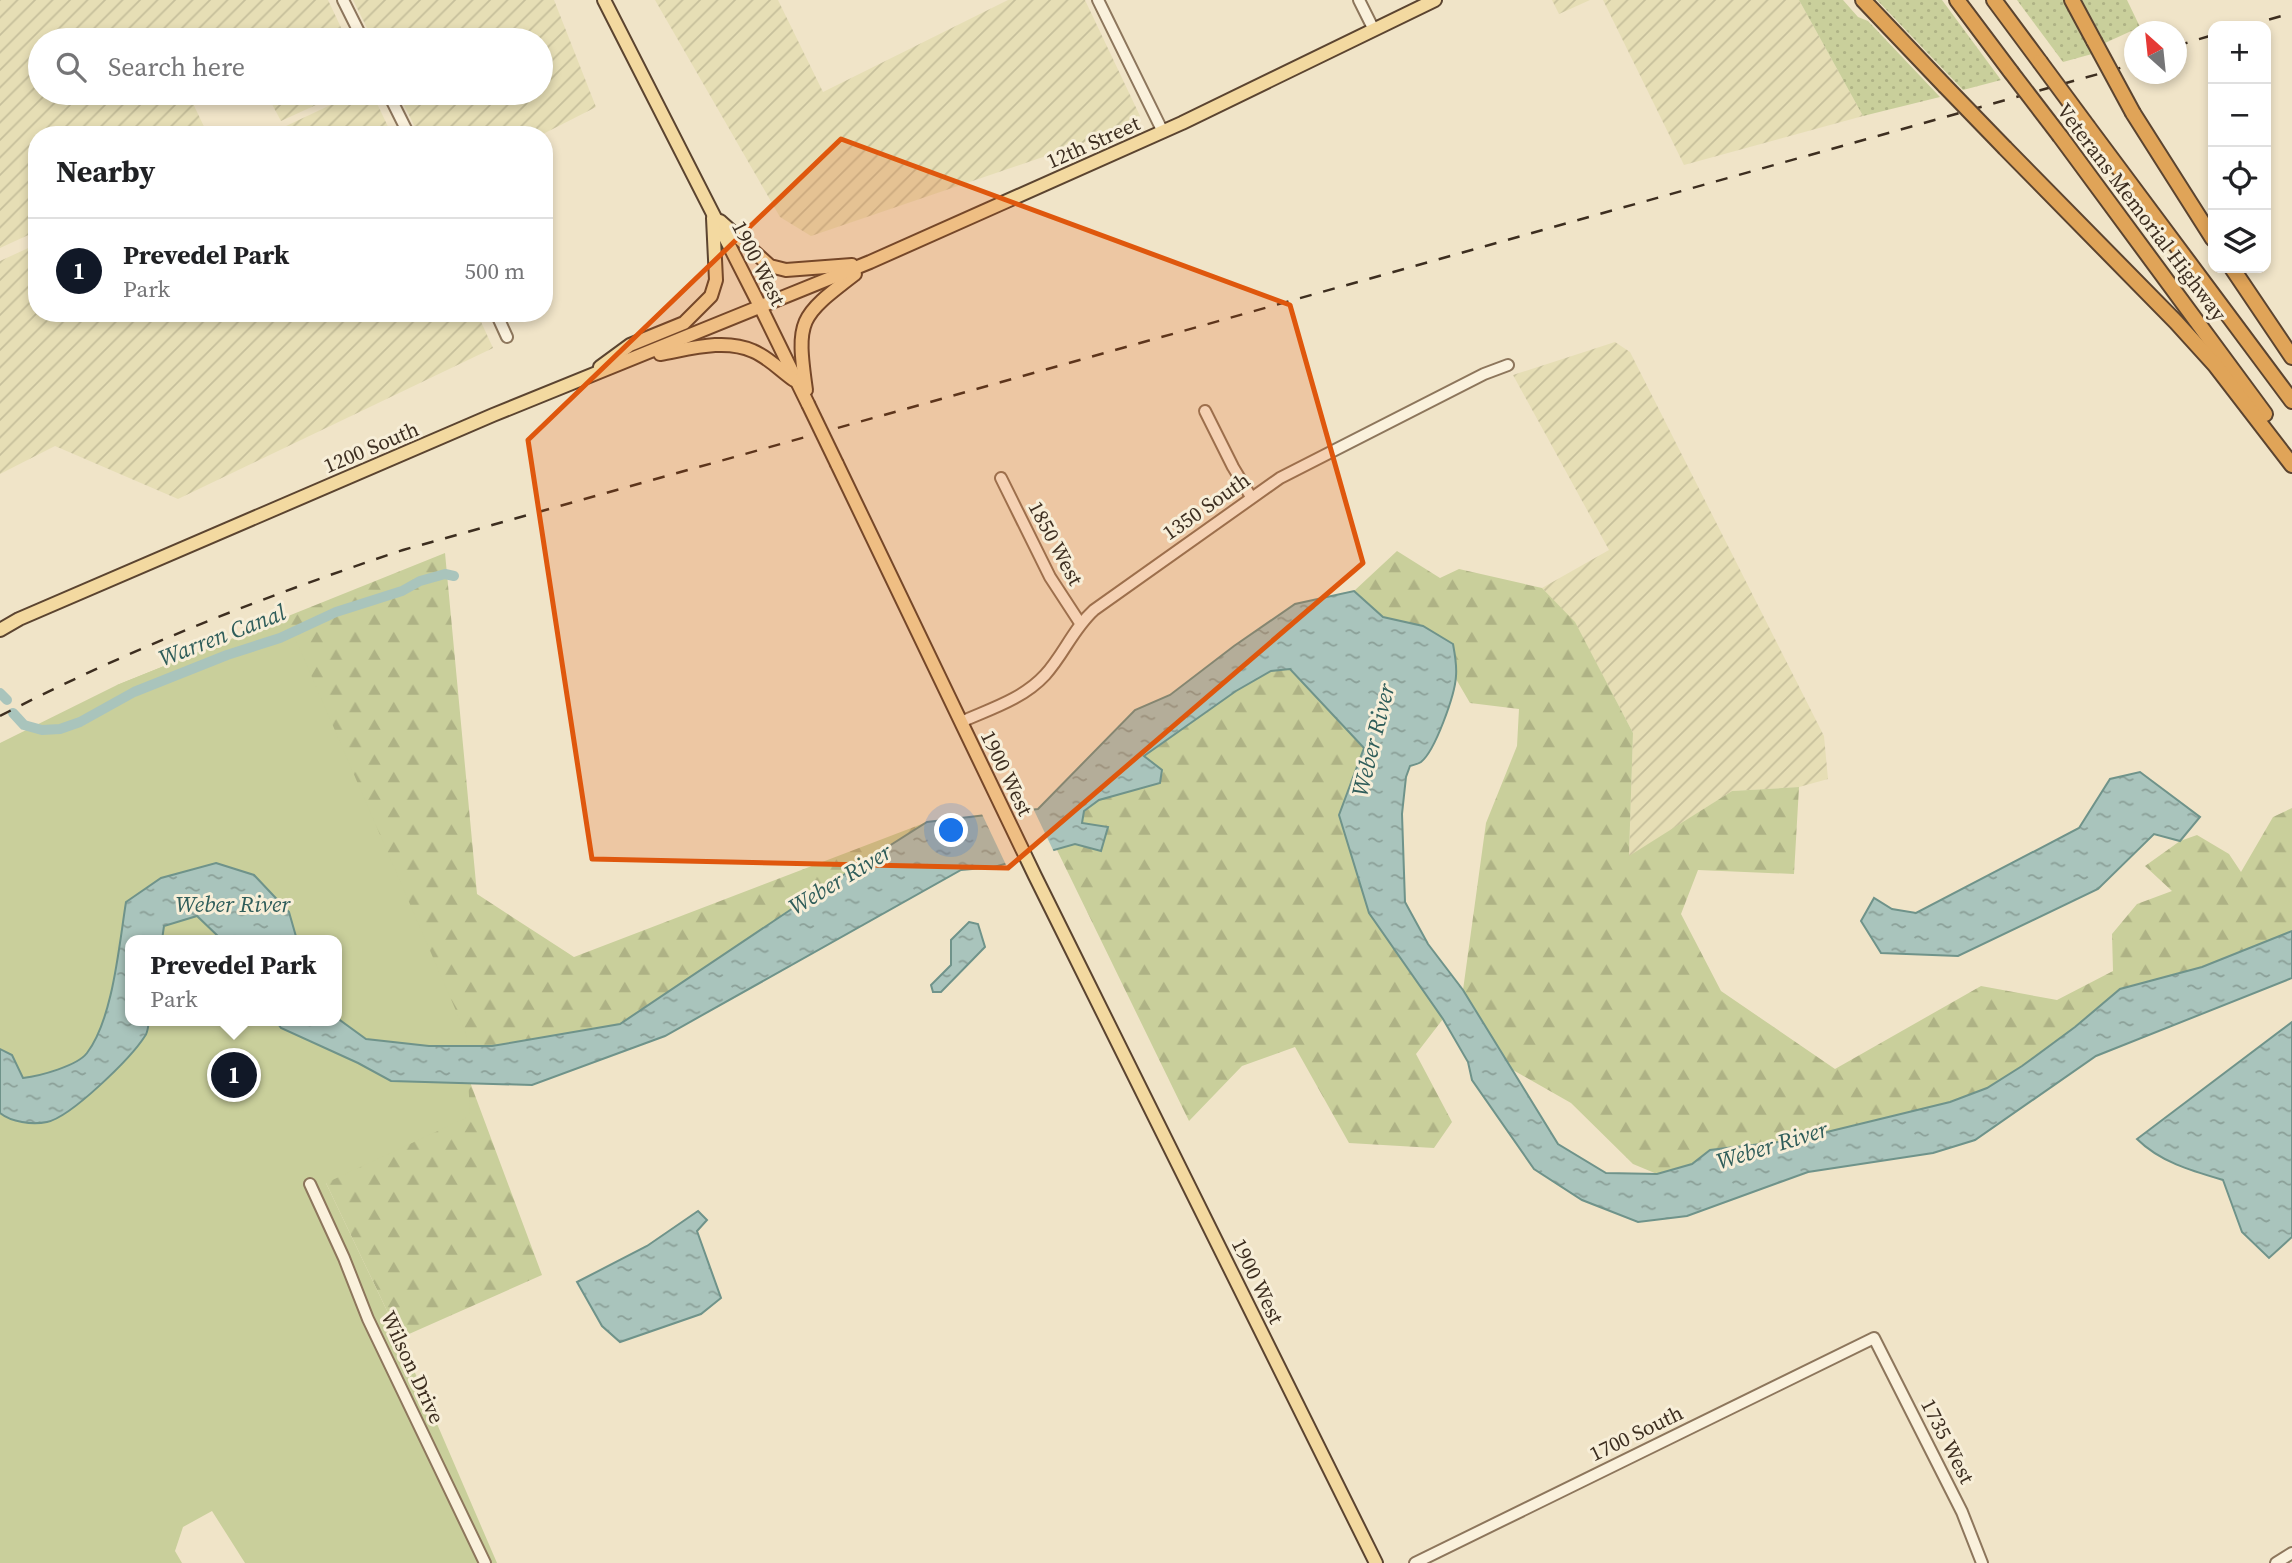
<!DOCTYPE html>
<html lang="en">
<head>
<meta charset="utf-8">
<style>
  :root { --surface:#fff; --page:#f6f6f6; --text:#202124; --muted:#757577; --line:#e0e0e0; --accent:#111827 }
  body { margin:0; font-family:"Source Serif 4",serif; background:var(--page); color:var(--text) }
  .controls { position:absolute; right:21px; top:21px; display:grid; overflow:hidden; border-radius:14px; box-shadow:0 4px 10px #0003 }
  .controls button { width:63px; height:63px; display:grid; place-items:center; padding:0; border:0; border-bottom:2px solid var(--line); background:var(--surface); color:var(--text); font:35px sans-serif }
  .compass { position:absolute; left:2124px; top:21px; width:63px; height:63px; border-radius:50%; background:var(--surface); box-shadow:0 4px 10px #0003; rotate:333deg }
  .you { position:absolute; left:952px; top:831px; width:24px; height:24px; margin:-18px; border:5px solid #fff; border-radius:50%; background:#1a73e8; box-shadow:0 0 0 10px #1a73e833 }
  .badge { display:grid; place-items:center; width:46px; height:46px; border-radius:50%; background:var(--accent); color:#fff; font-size:23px; font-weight:700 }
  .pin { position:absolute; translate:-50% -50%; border:4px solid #fff; box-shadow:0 2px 7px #0006 }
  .popup { position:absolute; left:125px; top:935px; width:217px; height:91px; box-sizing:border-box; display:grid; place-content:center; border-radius:14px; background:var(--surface); filter:drop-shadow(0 2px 5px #0005); font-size:23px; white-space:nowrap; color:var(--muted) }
  .popup b { font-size:26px; color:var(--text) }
  .popup::after { content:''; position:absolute; left:50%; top:100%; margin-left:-14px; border:14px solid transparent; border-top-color:var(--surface) }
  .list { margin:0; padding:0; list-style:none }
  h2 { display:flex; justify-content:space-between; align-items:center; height:91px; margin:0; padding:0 28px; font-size:30px }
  h2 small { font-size:23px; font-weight:400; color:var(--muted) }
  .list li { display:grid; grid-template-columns:46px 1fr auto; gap:21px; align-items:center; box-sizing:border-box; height:105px; padding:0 28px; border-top:2px solid var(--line) }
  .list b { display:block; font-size:26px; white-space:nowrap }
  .list p { margin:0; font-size:23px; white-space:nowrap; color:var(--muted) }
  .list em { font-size:23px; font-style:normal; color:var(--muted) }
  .icon { flex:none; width:38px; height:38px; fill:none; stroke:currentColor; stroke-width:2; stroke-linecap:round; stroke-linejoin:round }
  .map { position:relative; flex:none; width:2292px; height:1563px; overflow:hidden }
  .search { position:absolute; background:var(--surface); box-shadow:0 4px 10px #0003; left:28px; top:28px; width:525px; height:77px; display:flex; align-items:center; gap:18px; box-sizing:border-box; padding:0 24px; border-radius:38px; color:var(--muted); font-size:26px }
  .panel { position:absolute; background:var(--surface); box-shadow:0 4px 10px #0003; left:28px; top:126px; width:525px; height:196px; border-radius:28px }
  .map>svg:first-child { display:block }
  .farmland { fill:url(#farmland-furrows) }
  .grass { fill:url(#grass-dots) }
  .forest { fill:url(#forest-firs) }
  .park { fill:#c9cf9b; fill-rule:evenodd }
  .water { fill:url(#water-ripples); stroke:#6f938a; stroke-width:2 }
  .pier { fill:#f0e4c8 }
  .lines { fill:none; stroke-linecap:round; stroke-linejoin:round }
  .canal { stroke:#a9c4bc; stroke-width:10 }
  .minor-casing { stroke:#8d765c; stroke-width:14 }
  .major-casing { stroke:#5b4430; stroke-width:16 }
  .highway-casing { stroke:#5b4430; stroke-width:18 }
  .minor { stroke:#faf1dc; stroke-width:10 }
  .major { stroke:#f3d9a0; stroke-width:12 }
  .highway { stroke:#e0a458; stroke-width:14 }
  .rail { stroke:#3d2e20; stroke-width:2.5; stroke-dasharray:12 12; stroke-linecap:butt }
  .major-bridge-casing { stroke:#5b4430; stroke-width:16; stroke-linecap:butt }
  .highway-bridge-casing { stroke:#5b4430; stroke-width:18; stroke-linecap:butt }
  .major-bridge { stroke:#f3d9a0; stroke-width:12 }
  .highway-bridge { stroke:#e0a458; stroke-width:14 }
  .marked { fill:#df570d; fill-opacity:0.2; stroke:#df570d; stroke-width:5; stroke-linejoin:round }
  .labels { text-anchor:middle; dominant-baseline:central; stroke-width:6; stroke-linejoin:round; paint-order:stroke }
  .street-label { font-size:21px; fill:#3d2e20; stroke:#f7eed8 }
  .water-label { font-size:23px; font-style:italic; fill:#2f5d5a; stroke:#f7eed8 }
</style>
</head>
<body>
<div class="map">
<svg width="2292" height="1563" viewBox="0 0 2292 1563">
  <defs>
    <pattern id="farmland-furrows" width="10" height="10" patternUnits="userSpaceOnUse" patternTransform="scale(1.75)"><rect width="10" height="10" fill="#e6deb5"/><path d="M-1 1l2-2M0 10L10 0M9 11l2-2" fill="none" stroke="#c6bf9b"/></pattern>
    <pattern id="grass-dots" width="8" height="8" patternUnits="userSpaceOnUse" patternTransform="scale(1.75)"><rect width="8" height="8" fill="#c9cf9b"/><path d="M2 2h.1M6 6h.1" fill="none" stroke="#aeb285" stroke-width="1.8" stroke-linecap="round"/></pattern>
    <pattern id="forest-firs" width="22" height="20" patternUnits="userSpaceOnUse" patternTransform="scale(1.75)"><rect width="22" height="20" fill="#c9cf9b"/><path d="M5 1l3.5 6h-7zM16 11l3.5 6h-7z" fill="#aeb285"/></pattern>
    <pattern id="water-ripples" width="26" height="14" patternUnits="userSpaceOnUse" patternTransform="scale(1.75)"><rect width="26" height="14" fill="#a9c4bc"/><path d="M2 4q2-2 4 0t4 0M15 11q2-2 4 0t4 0" fill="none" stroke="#8ba098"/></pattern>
  </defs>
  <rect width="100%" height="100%" fill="#f0e4c8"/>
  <g class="farmland">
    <polygon points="0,0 328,0 346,38 344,40 40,40 40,93 188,93 208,135 37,135 37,231 0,248"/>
    <polygon points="353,0 554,0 596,107 541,135 419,135 398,93 541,93 541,40 373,40"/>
    <polygon points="655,0 778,0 823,92 1008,0 1085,0 1140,116 1081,144 811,236 780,217"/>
    <polygon points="1552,0 1590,0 1559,14"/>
    <polygon points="1603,0 1799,0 1863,116 1684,165"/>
    <polygon points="266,93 315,93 318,104 281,121"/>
    <polygon points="356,93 372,93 392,135 267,135"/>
    <polygon points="37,244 37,313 477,313 493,348 178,499 55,446 0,474 0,261"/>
    <polygon points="1615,342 1630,352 1824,736 1828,779 1799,787 1732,791 1629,857 1633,733 1575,623 1542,588 1609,550 1513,375"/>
  </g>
  <g class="grass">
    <polygon points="1799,0 1843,0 1858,17 1868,21 1940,97 1863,116"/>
    <polygon points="1877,0 1942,0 2001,80 1963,90"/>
    <polygon points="2017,0 2065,0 2092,54 2063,62"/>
    <polygon points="2082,0 2127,0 2140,27 2105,43"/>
  </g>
  <g class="forest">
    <polygon points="1397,551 1440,578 1459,569 1542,588 1575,622 1633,733 1629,856 1732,791 1799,787 1794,874 1698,870 1681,914 1721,991 1835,1069 1981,986 2057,1000 2113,971 2112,934 2137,904 2172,891 2145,866 2180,841 2197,835 2229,854 2241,872 2273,817 2292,808 2292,931 2202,967 2120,989 2075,1027 2022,1066 1987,1088 1950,1102 1794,1140 1710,1150 1692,1164 1657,1174 1633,1164 1571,1103 1513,1070 1463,990 1486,823 1517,746 1519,709 1470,703 1456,679 1456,661 1423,626 1383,617 1354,591"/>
    <polygon points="445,553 477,894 574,957 927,822 826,886 620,1024 492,1046 429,1046 337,940 216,863 0,1018 117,685"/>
    <polygon points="1291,669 1364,748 1339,815 1369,913 1443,1019 1416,1054 1452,1122 1434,1148 1349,1143 1295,1047 1242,1066 1189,1121 1056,848 1075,844 1084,811 1099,800 1160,783 1144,756 1236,691 1272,671"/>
    <polygon points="391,1081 470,1082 542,1275 400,1338 326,1183 0,1113"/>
  </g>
  <path class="park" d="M286,617L466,1034L470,1116L326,1183L400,1338L497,1563H245L212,1511L183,1527L175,1551L182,1563H0V743L117,685ZM131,940H337V1021H131Z"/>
  <g class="water">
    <path d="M1354,591L1383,617L1423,626L1453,644C1455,655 1457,665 1456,676C1455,695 1435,751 1421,762C1418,764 1414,765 1410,766L1406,777L1402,814L1405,902L1428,944L1463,990L1558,1144L1606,1173L1657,1174L1692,1164L1710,1150L1794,1140L1950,1102L1987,1088L2022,1066L2075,1027L2120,989L2202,967L2292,931V978L2096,1056L1975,1140L1933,1153L1808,1172L1687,1216L1638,1222L1582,1200L1534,1169L1472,1080L1468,1062L1443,1019L1369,913L1339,815L1364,748L1290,669L1271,671L1236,691L1144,756L1162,770L1160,783L1099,800L1084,811L1082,823L1108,827L1101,851L1075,844L994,867L961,870L665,1036L532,1085L391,1081L358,1063L281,1028L276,1021H337V1018L366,1039L429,1046H492L620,1024L826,886L927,822L1038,809L1135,710L1170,695L1234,646L1295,604Z"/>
    <polygon points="2140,772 2200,817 2180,841 2154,834 2098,889 1958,956 1881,953 1861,921 1874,898 1892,909 1916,913 2079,828 2110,779"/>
    <path d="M216,863L254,875L289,912L297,940H222L197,916L164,926L162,940H131V1021H149C148,1026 148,1032 145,1036C131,1058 71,1117 47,1122C32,1125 11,1122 0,1113V1049L12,1055L23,1078C40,1076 77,1066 87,1053C113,1019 119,945 126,902L161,878Z"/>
    <polygon points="969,922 978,924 985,947 941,992 933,992 931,985 951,965 951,940"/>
    <path d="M2292,1022V1237L2269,1258L2242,1232L2223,1180C2192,1171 2160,1162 2137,1139Z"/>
    <polygon points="698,1211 707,1220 697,1231 721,1298 701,1314 620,1342 602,1326 577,1282 647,1246"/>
  </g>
  <polygon class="pier" points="1032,806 1054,852 1007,867 981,812"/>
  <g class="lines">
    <g class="canal">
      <polyline points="0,693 7,700"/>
      <polyline points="13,713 24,725 42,730 60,729 80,722 134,692 227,655 280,638 336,612 402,591 420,581 445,574 454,576"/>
    </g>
    <defs>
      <g id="minor">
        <polyline points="343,0 363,40"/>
        <polyline points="1098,0 1163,132"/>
        <polyline points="1359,0 1374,30"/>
        <polyline points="388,93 409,135"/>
        <polyline points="496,313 507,337"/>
        <polyline points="1205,411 1233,467 1251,497"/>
        <polyline points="1001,478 1050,577 1080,623"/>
        <path d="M961,722C990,709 1023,699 1045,675C1064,654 1073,629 1094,610L1280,478L1484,374L1508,365"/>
        <polyline points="310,1184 344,1258 368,1319 485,1563"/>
        <polyline points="1415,1563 1874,1338 1962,1512 1982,1563"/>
        <polyline points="2276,1563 2292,1553"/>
      </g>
      <g id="major">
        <polyline points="604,0 761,308 808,404"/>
        <polyline points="720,221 770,266 786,270 852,265"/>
        <path d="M660,354C689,349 725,338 753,351C768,357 781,371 794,380"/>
        <polyline points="600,367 630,345 684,323 711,296 716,280 713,218"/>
        <path d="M806,390C796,319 799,317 855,274"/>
        <polyline points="837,464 1035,876 1376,1563"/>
        <polyline points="0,630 19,619 493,415 870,262 1182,123 1435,0"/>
      </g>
      <g id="highway">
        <polyline points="1863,0 1945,86"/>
        <polyline points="1957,0 2011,72"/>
        <polyline points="1994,0 2040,62"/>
        <polyline points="2072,0 2094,41"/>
        <polyline points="2133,113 2213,239"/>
        <polyline points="2088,127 2292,401"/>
        <polyline points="2060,136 2265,414"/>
        <polyline points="2005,148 2176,322 2215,365 2292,465"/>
        <polyline points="2232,268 2292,357"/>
      </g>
    </defs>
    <use href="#minor" class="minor-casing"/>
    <use href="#major" class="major-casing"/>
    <use href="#highway" class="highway-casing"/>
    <use href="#minor" class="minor"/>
    <use href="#major" class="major"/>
    <use href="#highway" class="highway"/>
    <g class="rail">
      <polyline points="2246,26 2292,13"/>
      <polyline points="2176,46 2213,35"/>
      <path d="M0,716C129,649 265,596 403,550L2134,64"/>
    </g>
    <defs>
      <polyline id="major-bridge" points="808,404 837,464"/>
      <g id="highway-bridge">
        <polyline points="2094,41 2133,113"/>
        <polyline points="2040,62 2088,127"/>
        <polyline points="2011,72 2060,136"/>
        <polyline points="1945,86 2005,148"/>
      </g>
    </defs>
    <use href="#major-bridge" class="major-bridge-casing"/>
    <use href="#highway-bridge" class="highway-bridge-casing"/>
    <use href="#major-bridge" class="major-bridge"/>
    <use href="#highway-bridge" class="highway-bridge"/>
  </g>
  <path class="marked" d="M841,139L1290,305L1363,563L1008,868L592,859L528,440Z"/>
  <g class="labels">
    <g class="street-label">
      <text transform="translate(1093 142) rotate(-24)">12th Street</text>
      <text transform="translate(2142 212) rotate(53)">Veterans Memorial Highway</text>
      <text transform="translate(759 263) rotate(63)">1900 West</text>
      <text transform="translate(371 447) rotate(-23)">1200 South</text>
      <text transform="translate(1206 506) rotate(-35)">1350 South</text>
      <text transform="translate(1056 543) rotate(62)">1850 West</text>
      <text transform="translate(1007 773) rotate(64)">1900 West</text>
      <text transform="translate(1258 1281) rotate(64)">1900 West</text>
      <text transform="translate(413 1367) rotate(65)">Wilson Drive</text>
      <text transform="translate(1636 1433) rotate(-26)">1700 South</text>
      <text transform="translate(1948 1441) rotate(63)">1735 West</text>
    </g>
    <g class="water-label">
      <text transform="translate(222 635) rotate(-21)">Warren Canal</text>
      <text transform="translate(1373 740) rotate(-76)">Weber River</text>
      <text transform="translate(840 879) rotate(-31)">Weber River</text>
      <text x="233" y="904">Weber River</text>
      <text transform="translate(1772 1145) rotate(-17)">Weber River</text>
    </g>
  </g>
</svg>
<div class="controls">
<button>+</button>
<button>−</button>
<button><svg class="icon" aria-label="locate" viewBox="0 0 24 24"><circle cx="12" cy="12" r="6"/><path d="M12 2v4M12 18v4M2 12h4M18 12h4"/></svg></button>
<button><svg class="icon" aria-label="layers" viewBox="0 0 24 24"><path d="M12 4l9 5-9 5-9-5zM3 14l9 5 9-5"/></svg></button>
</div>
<svg class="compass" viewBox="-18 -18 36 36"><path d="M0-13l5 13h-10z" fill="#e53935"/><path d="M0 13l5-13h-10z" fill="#757577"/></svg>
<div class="you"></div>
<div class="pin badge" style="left:234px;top:1075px">1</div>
<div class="popup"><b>Prevedel Park</b>Park</div>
<div class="search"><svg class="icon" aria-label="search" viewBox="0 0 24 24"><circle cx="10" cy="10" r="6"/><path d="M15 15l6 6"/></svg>Search here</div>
<section class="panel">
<h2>Nearby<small></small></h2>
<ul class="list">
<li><span class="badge">1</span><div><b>Prevedel Park</b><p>Park</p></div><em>500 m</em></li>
</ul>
</section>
</div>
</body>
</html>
